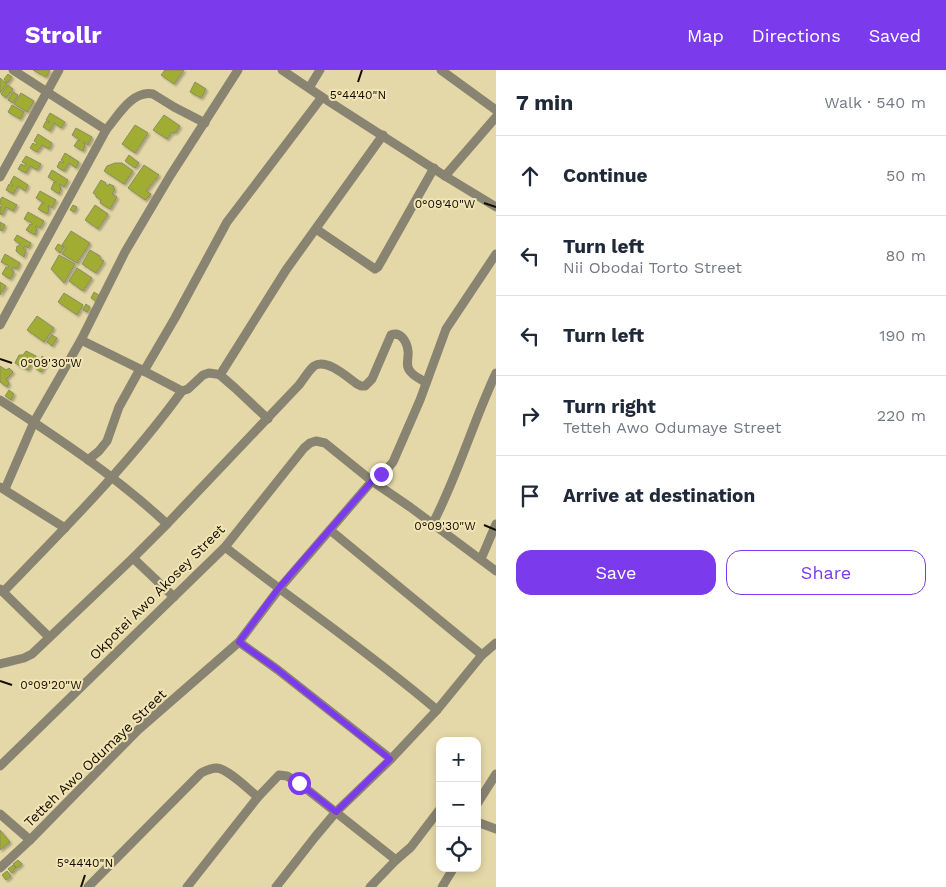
<!DOCTYPE html>
<html lang="en">
<head>
<meta charset="utf-8">
<style>
  :root { --surface:#fff; --page:#f2f2f3; --text:#1f2937; --muted:#747a83; --line:#e0e1e3; --accent:#7c3aed }
  body { margin:0; font-family:"Work Sans",sans-serif; background:var(--page); color:var(--text) }
  .controls { position:absolute; right:15px; bottom:15px; display:grid; overflow:hidden; border-radius:10px; box-shadow:0 2px 8px #0003 }
  .controls button { width:45px; height:45px; display:grid; place-items:center; padding:0; border:0; border-bottom:1px solid var(--line); background:var(--surface); color:var(--text); font:25px sans-serif }
  .stop { position:absolute; width:15px; height:15px; margin:-11px; border:4px solid #7c3aed; border-radius:50%; background:#fff }
  .stop.end { background:#7c3aed; border-color:#fff; box-shadow:0 1px 5px #0008 }
  .list { margin:0; padding:0; list-style:none }
  h2 { display:flex; justify-content:space-between; align-items:center; height:65px; margin:0; padding:0 20px; font-size:21px }
  h2 small { font-size:16px; font-weight:400; color:var(--muted) }
  .list li { display:grid; grid-template-columns:32px 1fr auto; gap:15px; align-items:center; box-sizing:border-box; height:80px; padding:0 20px; border-top:1px solid var(--line) }
  .list b { display:block; font-size:19px; white-space:nowrap }
  .list p { margin:0; font-size:16px; white-space:nowrap; color:var(--muted) }
  .list em { font-size:16px; font-style:normal; color:var(--muted) }
  .actions { display:flex; gap:10px; padding:15px 20px }
  .actions a { flex:1; padding:11px 0; border:1px solid var(--accent); border-radius:15px; text-align:center; font-size:18px; color:var(--accent) }
  .actions .main { background:var(--accent); color:#fff }
  .icon { flex:none; width:28px; height:28px; fill:none; stroke:currentColor; stroke-width:2; stroke-linecap:round; stroke-linejoin:round }
  .map { position:relative; flex:none; width:496px; height:817px; overflow:hidden }
  header { display:flex; align-items:center; gap:30px; box-sizing:border-box; height:70px; padding:0 25px; background:var(--accent); color:#fff }
  header strong { font-size:24px }
  nav { display:flex; gap:28px; margin-inline-start:auto; font-size:18px }
  main { display:flex }
  aside { flex:1; background:var(--surface) }
  .map>svg:first-child { display:block }
  .building { fill:#a0ac33; stroke:#888e61; filter:url(#shadow) }
  .lines { fill:none; stroke-linecap:round; stroke-linejoin:round }
  .minor { stroke:#898471; stroke-width:9 }
  .route { stroke:#7c3aed; stroke-width:6 }
  .ticks { fill:none; stroke:#130e01; stroke-width:2 }
  .labels { text-anchor:middle; dominant-baseline:central; stroke-width:4; stroke-linejoin:round; paint-order:stroke }
  .street-label { font-size:14px; fill:#130e01; stroke:#f2e5b5 }
  .ticks-label { font-size:12px; text-anchor:middle; fill:#130e01; stroke:#f2e5b5; stroke-width:4; stroke-linejoin:round; paint-order:stroke }
</style>
</head>
<body>
<header>
<strong>Strollr</strong>
<nav><a>Map</a><a>Directions</a><a>Saved</a></nav>
</header>
<main>
<div class="map">
<svg width="496" height="817" viewBox="0 0 496 817">
  <defs>
    <filter id="shadow"><feDropShadow dx="2" dy="2" stdDeviation="1" flood-color="#0004"/></filter>
  </defs>
  <rect width="100%" height="100%" fill="#e5d8a8"/>
  <g class="building">
    <polygon points="33,0 50,0 46,7"/>
    <polygon points="165,0 184,0 174,14 161,5"/>
    <polygon points="8,4 12,7 7,13 4,9"/>
    <polygon points="0,8 7,14 0,23"/>
    <polygon points="195,12 206,19 201,28 190,22"/>
    <polygon points="8,15 13,19 6,28 1,24"/>
    <polygon points="13,22 18,25 13,33 8,30"/>
    <polygon points="21,23 34,31 27,42 14,34"/>
    <polygon points="12,35 24,42 20,49 8,42"/>
    <polygon points="50,43 65,52 61,58 54,53 50,61 43,57 46,51 49,53 50,52 46,50"/>
    <polygon points="164,45 180,56 176,62 171,63 167,69 153,60"/>
    <polygon points="135,55 148,63 135,83 122,74"/>
    <polygon points="76,58 92,67 88,75 84,72 83,73 85,75 83,81 74,76 78,70 80,71 80,70 72,65"/>
    <polygon points="38,64 52,73 49,79 42,75 37,82 30,78 33,73 36,75 37,73 34,71"/>
    <polygon points="65,83 79,92 76,98 69,93 64,101 57,97 60,91 63,93 64,92 61,90"/>
    <polygon points="129,85 139,93 135,98 125,91"/>
    <polygon points="26,86 41,94 37,100 30,96 26,103 18,99 21,94 25,96 26,94 22,92"/>
    <polygon points="115,93 122,93 133,101 124,114 104,101 107,96"/>
    <polygon points="144,95 159,105 146,121 151,124 145,130 128,118"/>
    <polygon points="52,100 68,110 64,117 60,114 59,116 61,118 59,124 51,119 54,112 56,113 56,112 48,107"/>
    <polygon points="14,106 28,115 25,121 18,116 13,124 6,120 9,114 12,116 13,115 10,113"/>
    <polygon points="101,110 106,113 105,114 108,116 109,114 114,116 113,118 115,119 112,124 117,127 110,139 100,133 101,130 96,127 96,125 93,123"/>
    <polygon points="40,121 56,130 52,138 48,135 49,141 47,144 38,139 42,133 44,134 44,133 36,128"/>
    <polygon points="2,127 17,135 13,141 6,137 2,145 0,144 0,137 2,135 0,134 0,130"/>
    <polygon points="73,135 77,137 74,142 70,140"/>
    <polygon points="95,135 108,144 98,159 85,150"/>
    <polygon points="28,142 44,151 40,158 36,156 35,157 37,159 35,165 26,160 30,154 32,155 32,153 24,149"/>
    <polygon points="0,152 5,155 2,161 0,160"/>
    <polygon points="71,161 90,173 77,193 62,184 66,178 62,175"/>
    <polygon points="17,165 31,173 28,178 25,176 23,178 26,180 24,187 16,181 17,176 19,176 20,174 14,170"/>
    <polygon points="58,174 64,177 60,183 55,179"/>
    <polygon points="90,180 100,186 100,189 104,191 96,203 82,194"/>
    <polygon points="5,184 20,193 17,199 13,197 11,200 14,202 10,209 2,204 6,197 8,198 9,196 1,192"/>
    <polygon points="59,185 75,194 64,213 51,199"/>
    <polygon points="77,198 92,208 83,221 69,211"/>
    <polygon points="0,212 6,216 0,225"/>
    <polygon points="94,222 100,226 96,231 91,228"/>
    <polygon points="64,223 83,235 77,245 58,232"/>
    <polygon points="86,234 90,237 87,242 83,240"/>
    <polygon points="37,246 54,258 44,272 27,260"/>
    <polygon points="52,265 57,268 52,276 47,272"/>
    <polygon points="26,281 36,286 28,300 15,293 19,285 23,285"/>
    <polygon points="42,286 48,291 41,302 34,297 37,292 40,293"/>
    <polygon points="0,296 6,300 9,298 13,302 6,309 9,313 7,317 0,312"/>
    <polygon points="9,320 14,324 11,330 5,326"/>
    <polygon points="0,760 10,772 0,780"/>
    <polygon points="18,790 22,794 17,798 13,794"/>
    <polygon points="13,795 16,798 12,803 8,799"/>
    <polygon points="7,801 11,806 6,810 2,805"/>
  </g>
  <g class="lines">
    <g class="minor">
      <polyline points="13,0 106,60"/>
      <polyline points="282,0 322,27 445,106 496,137"/>
      <polyline points="441,0 496,40"/>
      <polyline points="309,18 320,0"/>
      <polyline points="445,106 496,47"/>
      <polyline points="0,107 59,0"/>
      <polyline points="316,159 375,199 378,197 434,98"/>
      <path d="M0,255L106,60C118,46 132,20 153,24L174,37L205,53"/>
      <polyline points="144,301 175,248 227,152 322,27"/>
      <polyline points="220,305 286,200 383,65"/>
      <polyline points="182,321 188,319 203,305 209,303 216,304 220,305 235,318 268,349"/>
      <path d="M0,330C58,368 117,407 167,454"/>
      <polyline points="88,390 99,381 107,371 119,337 140,299"/>
      <polyline points="0,417 65,458"/>
      <polyline points="5,419 34,352 81,270 125,182 170,106 238,0"/>
      <path d="M433,453C458,405 473,352 496,303"/>
      <polyline points="330,460 482,585"/>
      <path d="M225,477C295,532 369,582 437,640"/>
      <polyline points="133,488 174,527"/>
      <polyline points="481,489 496,454"/>
      <polyline points="0,519 49,567"/>
      <path d="M3,522C65,458 129,394 182,321L140,299L81,270"/>
      <polyline points="239,572 278,600 391,689"/>
      <path d="M0,594L24,588L32,584L133,488L167,454L299,315C304,309 308,301 314,296C327,288 347,307 357,314L361,316H365L372,309L391,265C401,261 407,272 408,281C409,287 405,296 410,301C413,306 421,309 426,313"/>
      <polyline points="0,696 225,477 304,378 310,373 316,371 325,373 372,411 410,437 496,501"/>
      <polyline points="477,734 496,704"/>
      <polyline points="0,744 30,770"/>
      <polyline points="477,752 496,759"/>
      <polyline points="396,790 411,777 440,739"/>
      <polyline points="0,798 30,770 138,660 239,572 279,519 372,411 387,399 393,392 420,330 446,259 496,184"/>
      <path d="M88,817L201,703C207,700 211,698 217,698C228,699 249,720 258,727"/>
      <polyline points="187,817 258,727 279,705 287,706 299,713 396,790 370,817"/>
      <polyline points="276,817 315,767 336,742 391,689 437,640 482,585 496,573"/>
      <polyline points="442,817 453,799"/>
    </g>
  </g>
  <g class="lines">
    <polyline class="route" points="299,713 336,742 390,689 278,600 239,572 278,519 372,411 381,404"/>
  </g>
  <path class="ticks" d="M358,12L362,0M484,133L496,137M0,289L12,293M484,455L496,460M0,611L12,615M81,817L85,805"/>
  <g class="labels">
    <g class="street-label">
      <text transform="translate(157 522) rotate(-45)">Okpotei Awo Akosey Street</text>
      <text transform="translate(95 688) rotate(-44)">Tetteh Awo Odumaye Street</text>
    </g>
  </g>
  <g class="ticks-label">
    <text x="358" y="29">5°44'40"N</text>
    <text x="445" y="138">0°09'40"W</text>
    <text x="51" y="297">0°09'30"W</text>
    <text x="445" y="460">0°09'30"W</text>
    <text x="51" y="619">0°09'20"W</text>
    <text x="85" y="797">5°44'40"N</text>
  </g>
</svg>
<div class="controls">
<button>+</button>
<button>−</button>
<button><svg class="icon" aria-label="locate" viewBox="0 0 24 24"><circle cx="12" cy="12" r="6"/><path d="M12 2v4M12 18v4M2 12h4M18 12h4"/></svg></button>
</div>
<div class="stop" style="left:299px;top:713px"></div>
<div class="stop end" style="left:381px;top:404px"></div>
</div>
<aside>
<h2>7 min<small>Walk · 540 m</small></h2>
<ul class="list">
<li><svg class="icon" aria-label="ahead" viewBox="0 0 24 24"><path d="M12 20V5M6 11l6-6 6 6"/></svg><div><b>Continue</b></div><em>50 m</em></li>
<li><svg class="icon" aria-label="left" viewBox="0 0 24 24"><path d="M17 20v-9H6M10 6l-5 5 5 5"/></svg><div><b>Turn left</b><p>Nii Obodai Torto Street</p></div><em>80 m</em></li>
<li><svg class="icon" aria-label="left" viewBox="0 0 24 24"><path d="M17 20v-9H6M10 6l-5 5 5 5"/></svg><div><b>Turn left</b></div><em>190 m</em></li>
<li><svg class="icon" aria-label="right" viewBox="0 0 24 24"><path d="M7 20v-9h11M14 6l5 5-5 5"/></svg><div><b>Turn right</b><p>Tetteh Awo Odumaye Street</p></div><em>220 m</em></li>
<li><svg class="icon" aria-label="arrive" viewBox="0 0 24 24"><path d="M6 21V4h12l-3 4 3 4H6"/></svg><div><b>Arrive at destination</b></div></li>
</ul>
<div class="actions"><a class="main">Save</a><a>Share</a></div>
</aside>
</main>
</body>
</html>
